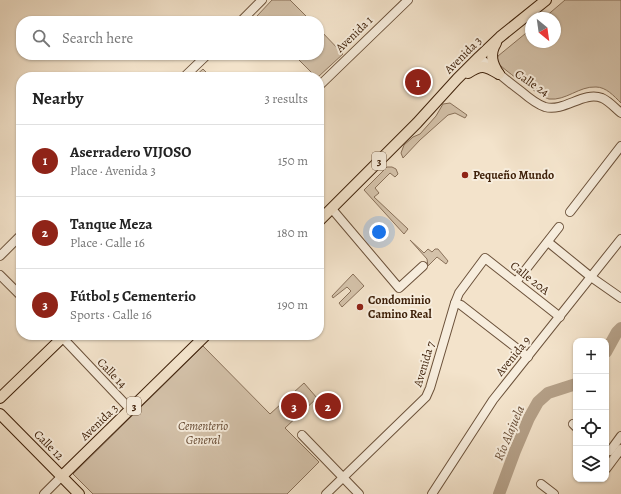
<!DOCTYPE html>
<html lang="en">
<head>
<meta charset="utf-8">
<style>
  :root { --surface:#fff; --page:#f2f2f2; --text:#222; --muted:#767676; --line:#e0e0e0; --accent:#8f2418 }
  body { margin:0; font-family:Alegreya,serif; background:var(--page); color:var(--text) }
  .controls { position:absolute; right:12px; bottom:12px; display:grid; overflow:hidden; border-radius:8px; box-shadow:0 1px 3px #0004 }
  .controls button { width:36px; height:36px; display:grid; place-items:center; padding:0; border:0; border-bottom:1px solid var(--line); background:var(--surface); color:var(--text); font:20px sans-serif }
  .compass { position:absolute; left:525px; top:12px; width:36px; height:36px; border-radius:50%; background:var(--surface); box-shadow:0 1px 3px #0004; rotate:151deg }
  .you { position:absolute; left:379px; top:232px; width:14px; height:14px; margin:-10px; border:3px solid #fff; border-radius:50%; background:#1a73e8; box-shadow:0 0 0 6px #1a73e833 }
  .badge { display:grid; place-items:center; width:26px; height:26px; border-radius:50%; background:var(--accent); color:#fff; font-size:13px; font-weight:700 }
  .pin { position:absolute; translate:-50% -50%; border:2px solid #fff; box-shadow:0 1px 4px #0006 }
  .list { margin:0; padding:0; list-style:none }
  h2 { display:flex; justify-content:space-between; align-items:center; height:52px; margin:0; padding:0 16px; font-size:17px }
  h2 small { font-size:13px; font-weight:400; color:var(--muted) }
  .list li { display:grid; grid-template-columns:26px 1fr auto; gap:12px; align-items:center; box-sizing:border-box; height:72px; padding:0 16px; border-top:1px solid var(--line) }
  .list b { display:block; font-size:15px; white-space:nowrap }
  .list p { margin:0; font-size:13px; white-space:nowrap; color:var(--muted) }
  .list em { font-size:13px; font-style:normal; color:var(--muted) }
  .icon { flex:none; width:22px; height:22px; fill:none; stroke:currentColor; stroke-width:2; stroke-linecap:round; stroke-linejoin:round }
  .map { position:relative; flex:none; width:621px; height:494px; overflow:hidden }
  .search { position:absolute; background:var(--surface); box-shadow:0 1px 3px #0004; left:16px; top:16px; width:308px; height:44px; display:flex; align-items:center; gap:10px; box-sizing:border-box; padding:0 14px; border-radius:16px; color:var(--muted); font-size:15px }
  .panel { position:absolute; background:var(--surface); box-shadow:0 1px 3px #0004; left:16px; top:72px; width:308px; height:268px; border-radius:16px }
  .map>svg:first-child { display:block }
  .green { fill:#d4c2aa; stroke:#89715a }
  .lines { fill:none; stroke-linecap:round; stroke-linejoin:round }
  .river { stroke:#b5a189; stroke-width:12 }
  .minor-casing { stroke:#6b513a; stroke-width:10 }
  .major-casing { stroke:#3e2009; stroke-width:12 }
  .minor { stroke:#f7eddd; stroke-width:8 }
  .major { stroke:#f3e3cb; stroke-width:10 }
  .poi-dot { fill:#8f2418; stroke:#f7eddd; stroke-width:1.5 }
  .labels { text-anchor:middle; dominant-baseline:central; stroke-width:4; stroke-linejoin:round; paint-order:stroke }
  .shield { fill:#f7eddd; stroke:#765e49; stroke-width:1 }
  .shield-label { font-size:11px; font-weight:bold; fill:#3e2009 }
  .street-label { font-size:12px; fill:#3e2009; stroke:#f7eddd }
  .poi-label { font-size:12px; font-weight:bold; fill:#3e2009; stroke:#f7eddd; text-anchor:start }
  .park-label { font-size:12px; font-style:italic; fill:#644831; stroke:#f7eddd }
  .water-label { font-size:13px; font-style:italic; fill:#684d36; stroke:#f7eddd }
</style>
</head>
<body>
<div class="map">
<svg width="621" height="494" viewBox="0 0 621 494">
  <rect width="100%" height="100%" fill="#f3e3cb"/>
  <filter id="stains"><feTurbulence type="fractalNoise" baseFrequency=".005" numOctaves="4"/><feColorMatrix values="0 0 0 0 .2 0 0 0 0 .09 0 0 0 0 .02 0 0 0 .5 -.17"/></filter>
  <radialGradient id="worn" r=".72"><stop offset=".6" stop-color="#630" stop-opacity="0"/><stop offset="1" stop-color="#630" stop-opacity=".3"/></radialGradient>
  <g class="green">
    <polygon points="272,0 290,0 311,21 262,21 257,16"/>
    <path d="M565,0H621V103C614,96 606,87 596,87C579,86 566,101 549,99C543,98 504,70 499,64C497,61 497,59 498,56L531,29V42H555V18H544Z"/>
    <polygon points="319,29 343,54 318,77 316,77 294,55 319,55"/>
    <polygon points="203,69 211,77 194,77"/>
    <polygon points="450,103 467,115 465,118 455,113 448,115 420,140 403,158 401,153 404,145 413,137 420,134 436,116 443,104"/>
    <polygon points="387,167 392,167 396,169 398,174 395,177 390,173 375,188 379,193 374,197 408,229 404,234 364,190"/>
    <polygon points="410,240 424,253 428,249 432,252 435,249 438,249 448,261 446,264 437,257 428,266 427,259"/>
    <polygon points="353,274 364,286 342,307 339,303 351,291 347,287 333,298 332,296"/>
    <polygon points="203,346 270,414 304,383 317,398 285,428 319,462 287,494 93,494 73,474"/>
  </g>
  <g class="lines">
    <g class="river">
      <polyline points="606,352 617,332 621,328"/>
      <polyline points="499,494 515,451 529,418 538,402 548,393 576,384"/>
    </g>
    <defs>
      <g id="minor">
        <polyline points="241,21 262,0"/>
        <path d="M479,57C493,69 507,81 522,92C529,98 536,104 545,107C565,112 583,91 602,98C609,101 615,108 621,113"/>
        <polyline points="184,77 207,55"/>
        <polyline points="319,86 408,0"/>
        <polyline points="332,209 399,288 423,266"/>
        <polyline points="570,212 621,146"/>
        <polyline points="548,242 591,277 621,298"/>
        <polyline points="0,256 21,235"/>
        <polyline points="0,275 21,296"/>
        <polyline points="516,282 559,227"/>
        <polyline points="455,303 461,305 528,357"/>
        <polyline points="60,335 130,409"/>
        <polyline points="573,424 576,427"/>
        <polyline points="302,435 359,494"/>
        <polyline points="610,451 621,436"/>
        <polyline points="606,469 621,449"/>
        <polyline points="541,484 554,494"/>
        <polyline points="44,494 62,476"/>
        <polyline points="326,494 426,397 430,388 455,303 459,293 485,258 560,317"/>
        <polyline points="432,494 493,400 621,239"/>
      </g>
      <g id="major">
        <path d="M496,43C489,54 492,64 499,74"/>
        <path d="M468,73C482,64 485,66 499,74"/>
        <polyline points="319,221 417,123 457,79 479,57 500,37 546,0"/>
        <polyline points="0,398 65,335"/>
        <polyline points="0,414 79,494"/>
        <polyline points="62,476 206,335"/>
      </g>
    </defs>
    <use href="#minor" class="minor-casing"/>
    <use href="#major" class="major-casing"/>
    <use href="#minor" class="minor"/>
    <use href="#major" class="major"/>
  </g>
  <g class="poi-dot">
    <circle cx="465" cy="175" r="4"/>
    <circle cx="360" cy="307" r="4"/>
  </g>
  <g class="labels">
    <g class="shield">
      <rect x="372" y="152" width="14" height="18" rx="3"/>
      <rect x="127" y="397" width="14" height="18" rx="3"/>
    </g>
    <g class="shield-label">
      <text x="379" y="161">3</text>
      <text x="134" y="406">3</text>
    </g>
    <g class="street-label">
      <text transform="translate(354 34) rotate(-44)">Avenida 1</text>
      <text transform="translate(463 55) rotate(-45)">Avenida 3</text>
      <text transform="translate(532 83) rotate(34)">Calle 24</text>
      <text transform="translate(530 278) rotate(38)">Calle 20A</text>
      <text transform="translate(513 356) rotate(-51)">Avenida 9</text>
      <text transform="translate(424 364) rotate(-73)">Avenida 7</text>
      <text transform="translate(112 373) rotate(46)">Calle 14</text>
      <text transform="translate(99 422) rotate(-44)">Avenida 3</text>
      <text transform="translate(49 445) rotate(45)">Calle 12</text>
    </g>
    <g class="poi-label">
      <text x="473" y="175">Pequeño Mundo</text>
      <text x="368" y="300">Condominio<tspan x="368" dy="14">Camino Real</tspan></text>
    </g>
    <g class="park-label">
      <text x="203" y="426">Cementerio<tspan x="203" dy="14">General</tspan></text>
    </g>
    <g class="water-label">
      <text transform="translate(509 433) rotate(-67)">Río Alajuela</text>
    </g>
  </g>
  <rect width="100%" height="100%" filter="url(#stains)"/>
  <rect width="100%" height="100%" fill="url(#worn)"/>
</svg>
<div class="controls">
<button>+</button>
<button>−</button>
<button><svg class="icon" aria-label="locate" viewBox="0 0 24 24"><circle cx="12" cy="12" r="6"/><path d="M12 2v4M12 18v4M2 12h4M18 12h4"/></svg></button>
<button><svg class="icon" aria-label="layers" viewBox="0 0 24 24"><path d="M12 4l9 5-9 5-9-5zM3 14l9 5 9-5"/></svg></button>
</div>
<svg class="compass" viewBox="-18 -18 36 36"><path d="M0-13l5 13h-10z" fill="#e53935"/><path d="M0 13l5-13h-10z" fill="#767676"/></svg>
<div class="you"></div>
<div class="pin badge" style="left:418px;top:82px">1</div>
<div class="pin badge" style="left:328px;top:406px">2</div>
<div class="pin badge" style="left:294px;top:406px">3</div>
<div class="search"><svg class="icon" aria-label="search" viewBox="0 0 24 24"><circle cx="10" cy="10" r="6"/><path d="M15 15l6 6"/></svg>Search here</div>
<section class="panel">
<h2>Nearby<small>3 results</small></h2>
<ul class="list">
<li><span class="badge">1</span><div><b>Aserradero VIJOSO</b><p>Place · Avenida 3</p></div><em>150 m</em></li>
<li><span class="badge">2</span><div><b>Tanque Meza</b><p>Place · Calle 16</p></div><em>180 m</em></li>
<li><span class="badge">3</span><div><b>Fútbol 5 Cementerio</b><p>Sports · Calle 16</p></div><em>190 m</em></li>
</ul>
</section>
</div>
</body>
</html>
